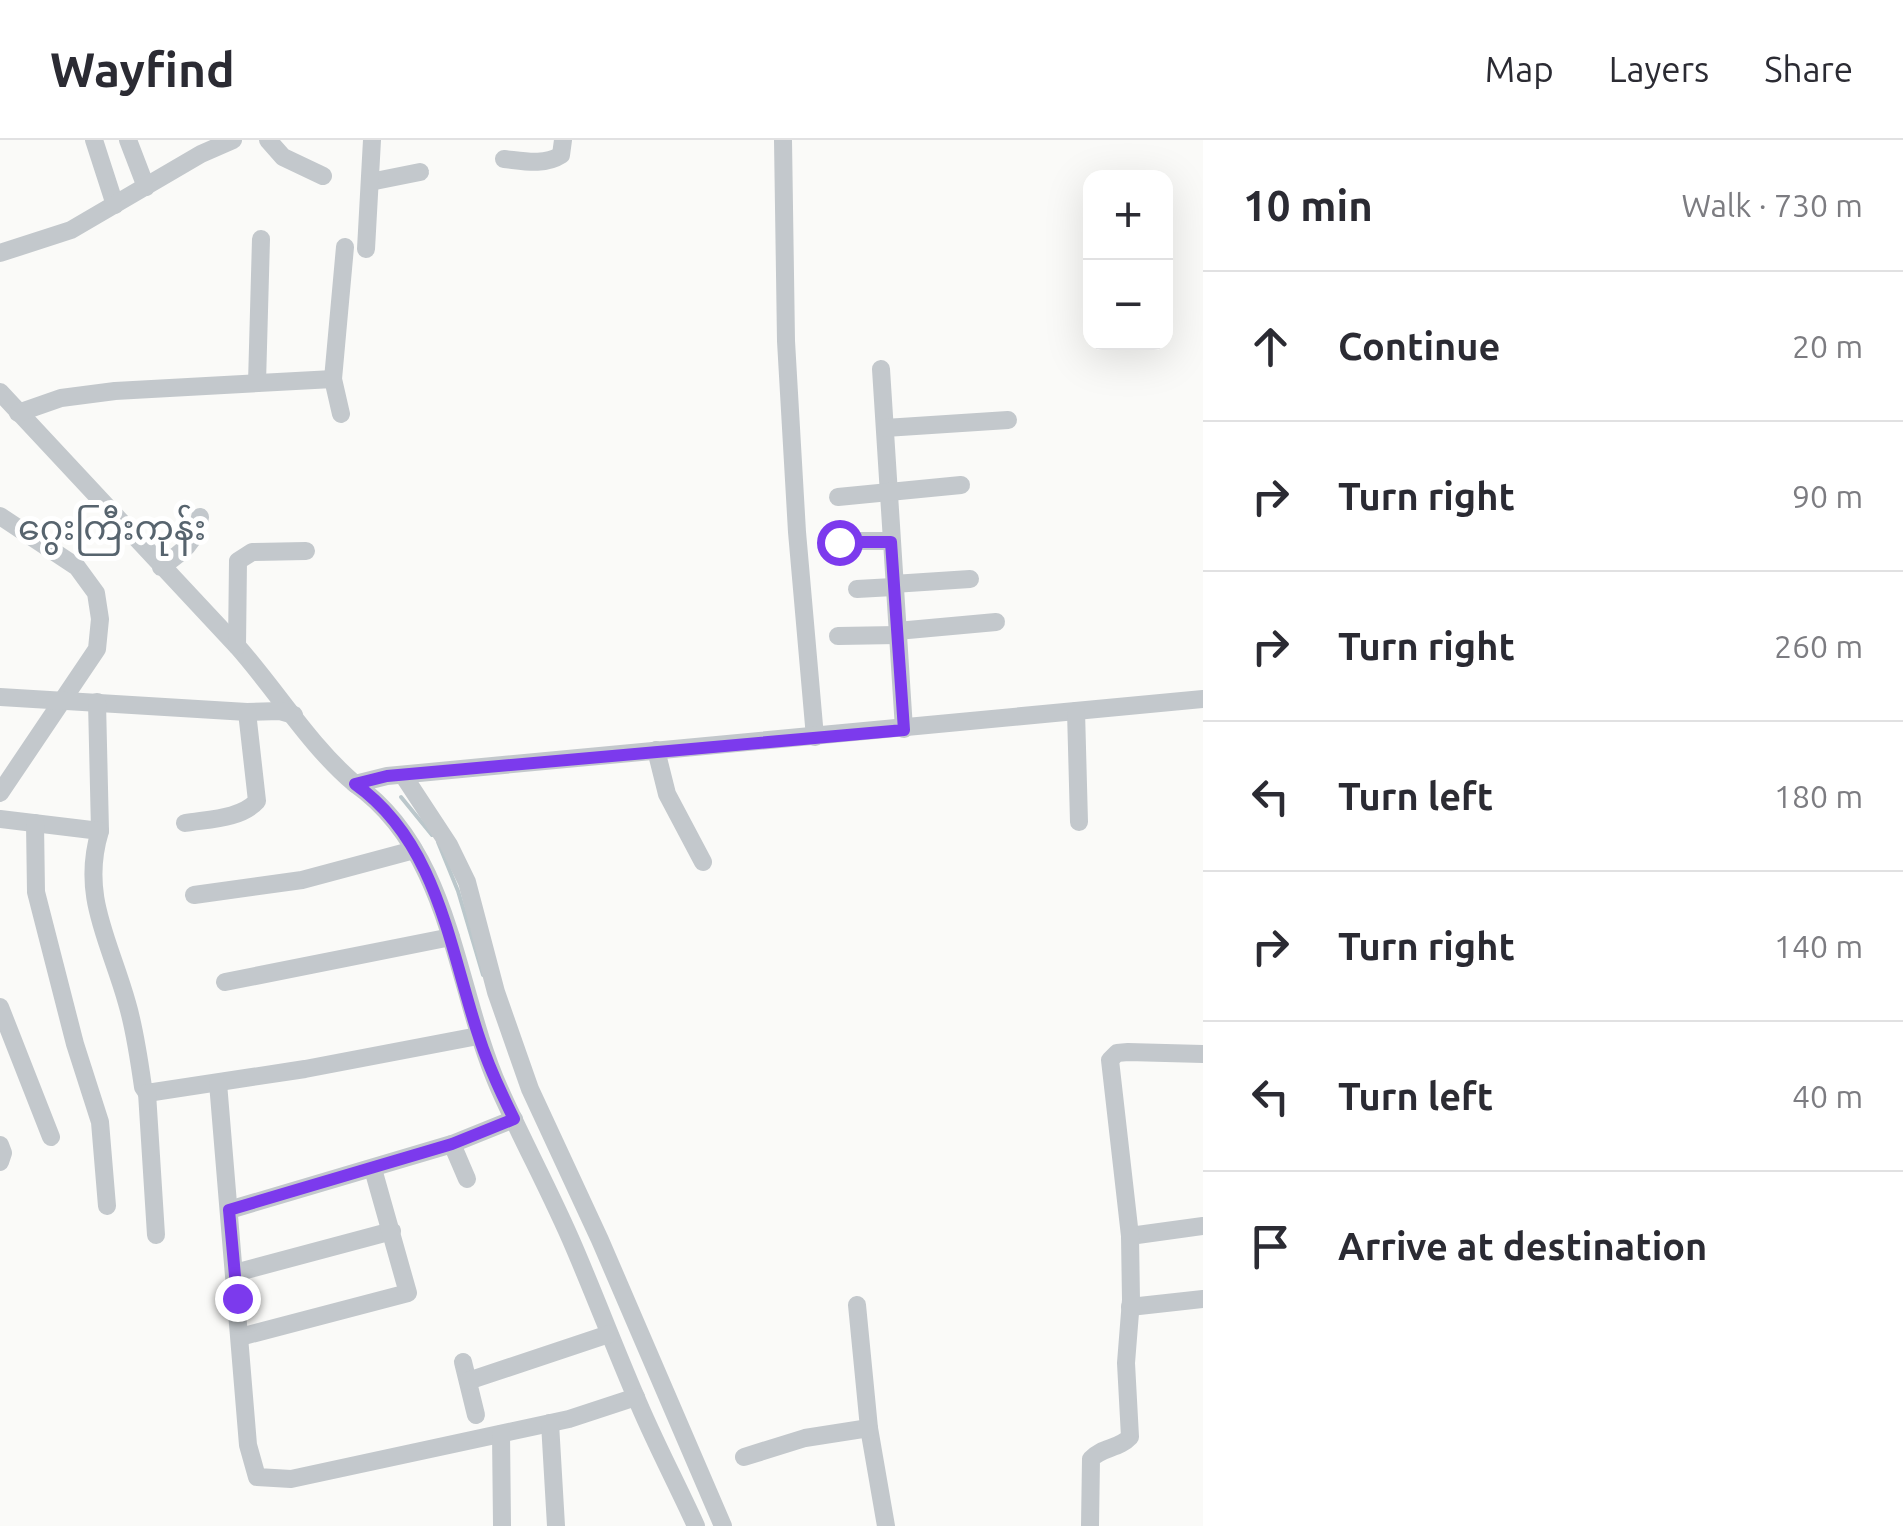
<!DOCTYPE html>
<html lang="en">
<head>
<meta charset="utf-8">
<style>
  :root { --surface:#fff; --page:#f2f2f3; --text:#2b2b33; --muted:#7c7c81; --line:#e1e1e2 }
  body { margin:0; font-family:Ubuntu,"Noto Sans Myanmar",sans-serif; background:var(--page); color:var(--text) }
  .controls { position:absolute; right:30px; top:30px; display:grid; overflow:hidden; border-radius:20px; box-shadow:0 10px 40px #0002 }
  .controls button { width:90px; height:90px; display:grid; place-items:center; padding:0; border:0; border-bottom:2px solid var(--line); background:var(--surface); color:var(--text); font:50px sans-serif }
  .stop { position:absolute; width:30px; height:30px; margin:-22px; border:8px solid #7c3aed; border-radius:50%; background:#fff }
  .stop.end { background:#7c3aed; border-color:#fff; box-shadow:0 2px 10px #0008 }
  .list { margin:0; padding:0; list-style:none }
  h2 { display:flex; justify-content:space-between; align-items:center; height:130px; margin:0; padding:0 40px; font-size:42px }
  h2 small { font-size:32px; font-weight:400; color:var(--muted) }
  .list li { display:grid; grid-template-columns:65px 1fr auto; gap:30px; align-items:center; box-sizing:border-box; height:150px; padding:0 40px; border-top:2px solid var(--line) }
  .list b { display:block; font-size:38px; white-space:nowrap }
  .list em { font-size:32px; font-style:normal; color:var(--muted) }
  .icon { flex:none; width:55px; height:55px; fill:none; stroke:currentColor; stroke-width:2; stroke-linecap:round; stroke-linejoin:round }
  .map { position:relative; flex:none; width:1203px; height:1386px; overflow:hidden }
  header { display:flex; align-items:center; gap:60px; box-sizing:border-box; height:140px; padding:0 50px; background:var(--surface); border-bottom:2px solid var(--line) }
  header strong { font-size:48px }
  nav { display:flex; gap:55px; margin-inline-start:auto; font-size:35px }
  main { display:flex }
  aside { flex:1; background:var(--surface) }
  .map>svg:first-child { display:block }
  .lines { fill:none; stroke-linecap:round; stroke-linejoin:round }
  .stream { stroke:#bbc7cb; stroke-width:4 }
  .minor { stroke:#c3c8cc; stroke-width:18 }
  .route { stroke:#7c3aed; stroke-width:12 }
  .labels { text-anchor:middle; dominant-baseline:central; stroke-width:10; stroke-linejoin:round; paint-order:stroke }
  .quarter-label { font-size:35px; fill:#57646e; stroke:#fff }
</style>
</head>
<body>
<header>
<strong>Wayfind</strong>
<nav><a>Map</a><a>Layers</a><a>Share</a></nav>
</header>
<main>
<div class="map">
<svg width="1203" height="1386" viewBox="0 0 1203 1386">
  <rect width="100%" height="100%" fill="#fafaf8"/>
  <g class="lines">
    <g class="stream">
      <polyline points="401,657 432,695"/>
      <polyline points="438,702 458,751 483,835"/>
    </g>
    <g class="minor">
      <polyline points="94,0 115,65"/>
      <polyline points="128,0 146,47"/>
      <polyline points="268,0 283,17 323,36"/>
      <polyline points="783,0 786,201 797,392 815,597"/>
      <path d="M504,19C523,21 544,26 561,15L563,0"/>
      <polyline points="370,42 420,32"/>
      <polyline points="366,109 372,0"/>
      <polyline points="0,113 71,90 201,14 233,0"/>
      <polyline points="881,229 904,589"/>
      <polyline points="257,243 261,99"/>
      <path d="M0,252L237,506C277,551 309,605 355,644L387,636L1203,559"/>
      <polyline points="18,273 61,258 115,251 333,239"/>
      <polyline points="341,274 333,239 345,107"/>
      <polyline points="885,288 1008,280"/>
      <polyline points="838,357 961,345"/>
      <polyline points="0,376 77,427 96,453 100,479 97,509 0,653"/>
      <polyline points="839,401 891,401"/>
      <path d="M161,427C181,413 197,402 200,377"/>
      <polyline points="893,444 970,439"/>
      <polyline points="857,449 893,447"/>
      <polyline points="897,491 996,482"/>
      <polyline points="838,496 897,495"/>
      <polyline points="237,506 238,421 252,412 306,411"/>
      <polyline points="0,557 247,572 280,571 294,575"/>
      <polyline points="97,562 100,691"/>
      <polyline points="1076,571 1079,682"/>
      <polyline points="656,610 667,654 703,722"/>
      <polyline points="403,635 449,705 467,742 496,852 530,949 600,1100 723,1386"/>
      <path d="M355,644C452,712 455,849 499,948C523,1002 551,1053 574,1107C595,1156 614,1206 635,1255C653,1299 676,1342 696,1386"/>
      <path d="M0,679L100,691C80,756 110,801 127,863C135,890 139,919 143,947L147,953L305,929L478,896"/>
      <polyline points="35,683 36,752 75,904 100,982 107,1066"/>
      <path d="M185,683C208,679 241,679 257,661L247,572"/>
      <polyline points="194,755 302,740 414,710"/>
      <polyline points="225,842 451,797"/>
      <polyline points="0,867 51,997"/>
      <polyline points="218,943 248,1305 257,1337 291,1339 569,1279 636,1257"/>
      <polyline points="147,953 156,1095"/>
      <polyline points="452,1004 467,1039"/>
      <polyline points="0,1005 3,1013 0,1022"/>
      <polyline points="229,1070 452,1004 514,979"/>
      <polyline points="1130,1096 1203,1086"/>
      <polyline points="235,1133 392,1091"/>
      <polyline points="857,1165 869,1288 886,1386"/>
      <polyline points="1130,1167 1203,1159"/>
      <polyline points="240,1197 408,1153 373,1029"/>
      <polyline points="463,1222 476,1275"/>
      <polyline points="468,1241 609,1194"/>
      <polyline points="550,1283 556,1386"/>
      <polyline points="501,1294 502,1385"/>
      <polyline points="744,1317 805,1298 869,1288"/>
      <path d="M1090,1386L1091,1319C1102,1307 1119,1309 1130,1297L1126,1223L1131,1160L1130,1096L1110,920L1117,913L1128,912L1203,914"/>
    </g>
  </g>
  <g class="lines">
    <path class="route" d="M237,1158L229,1070L452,1004L514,979C500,951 487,923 478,894C449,806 437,702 355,644L387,636L904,590L891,402H839"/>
  </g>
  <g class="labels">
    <g class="quarter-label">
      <text x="112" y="387">ဂွေးကြီးကုန်း</text>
    </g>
  </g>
</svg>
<div class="controls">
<button>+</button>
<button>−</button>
</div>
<div class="stop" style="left:839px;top:402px"></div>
<div class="stop end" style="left:237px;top:1158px"></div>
</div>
<aside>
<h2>10 min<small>Walk · 730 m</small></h2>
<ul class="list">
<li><svg class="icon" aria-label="ahead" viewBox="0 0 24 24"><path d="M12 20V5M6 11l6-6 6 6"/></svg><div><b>Continue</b></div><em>20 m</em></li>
<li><svg class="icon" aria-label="right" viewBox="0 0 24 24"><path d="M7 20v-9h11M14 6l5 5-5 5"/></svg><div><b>Turn right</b></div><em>90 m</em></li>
<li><svg class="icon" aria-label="right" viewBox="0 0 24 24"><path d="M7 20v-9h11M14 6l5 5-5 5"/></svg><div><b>Turn right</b></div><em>260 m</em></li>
<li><svg class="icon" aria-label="left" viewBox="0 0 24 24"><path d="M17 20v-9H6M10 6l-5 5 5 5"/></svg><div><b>Turn left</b></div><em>180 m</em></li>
<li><svg class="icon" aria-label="right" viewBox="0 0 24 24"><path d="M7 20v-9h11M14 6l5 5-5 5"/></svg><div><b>Turn right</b></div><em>140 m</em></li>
<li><svg class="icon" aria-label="left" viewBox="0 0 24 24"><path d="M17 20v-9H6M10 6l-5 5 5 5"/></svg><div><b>Turn left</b></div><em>40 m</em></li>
<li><svg class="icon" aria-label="arrive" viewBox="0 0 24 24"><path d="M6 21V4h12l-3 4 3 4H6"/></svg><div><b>Arrive at destination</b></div></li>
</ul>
</aside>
</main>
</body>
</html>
